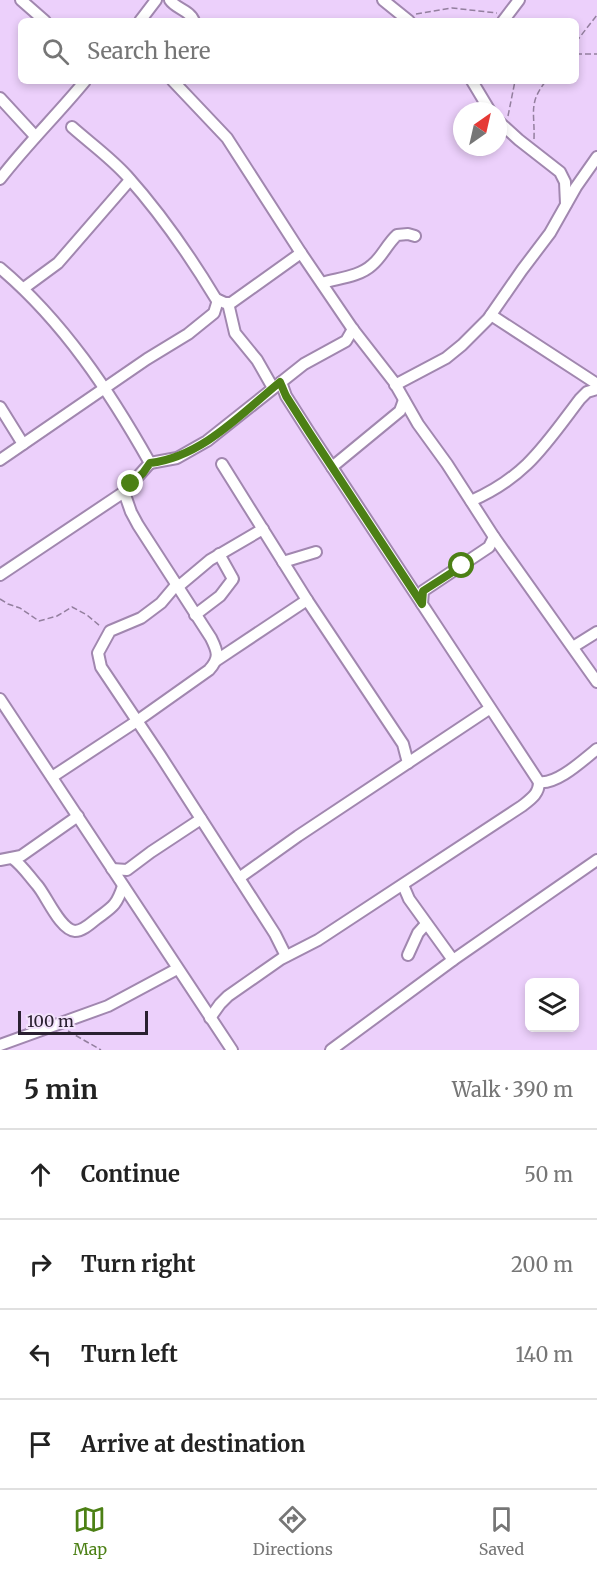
<!DOCTYPE html>
<html lang="en">
<head>
<meta charset="utf-8">
<style>
  :root { --surface:#fff; --page:#f2f2f2; --text:#222; --muted:#767676; --line:#e0e0e0; --accent:#4c8015 }
  body { margin:0; font-family:Merriweather,serif; background:var(--page); color:var(--text) }
  .controls { position:absolute; right:18px; bottom:18px; display:grid; overflow:hidden; border-radius:9px; box-shadow:0 3px 9px #0003 }
  .controls button { width:54px; height:54px; display:grid; place-items:center; padding:0; border:0; border-bottom:2px solid var(--line); background:var(--surface); color:var(--text); font:30px sans-serif }
  .compass { position:absolute; left:453px; top:102px; width:54px; height:54px; border-radius:50%; background:var(--surface); box-shadow:0 3px 9px #0003; rotate:34deg }
  .scale { position:absolute; left:18px; bottom:15px; width:130px; box-sizing:border-box; padding-left:6px; border:3px solid #2a2030; border-top:0; font-size:16px; line-height:21px; white-space:nowrap; color:#2a2030; -webkit-text-stroke:4px #f3e2fc; paint-order:stroke }
  .stop { position:absolute; width:18px; height:18px; margin:-14px; border:4px solid #4c8015; border-radius:50%; background:#fff }
  .stop.end { background:#4c8015; border-color:#fff; box-shadow:0 2px 6px #0008 }
  .list { margin:0; padding:0; list-style:none }
  h2 { display:flex; justify-content:space-between; align-items:center; height:78px; margin:0; padding:0 24px; font-size:26px }
  h2 small { font-size:20px; font-weight:400; color:var(--muted) }
  .list li { display:grid; grid-template-columns:39px 1fr auto; gap:18px; align-items:center; box-sizing:border-box; height:90px; padding:0 24px; border-top:2px solid var(--line) }
  .list b { display:block; font-size:22px; white-space:nowrap }
  .list em { font-size:20px; font-style:normal; color:var(--muted) }
  .icon { flex:none; width:33px; height:33px; fill:none; stroke:currentColor; stroke-width:2; stroke-linecap:round; stroke-linejoin:round }
  .map { position:relative; flex:none; width:597px; height:1050px; overflow:hidden }
  .search { position:absolute; background:var(--surface); box-shadow:0 3px 9px #0003; left:18px; right:18px; top:18px; height:66px; display:flex; align-items:center; gap:15px; box-sizing:border-box; padding:0 21px; border-radius:9px; color:var(--muted); font-size:22px }
  .sheet { height:438px; background:var(--surface) }
  nav { display:flex; justify-content:space-around; align-items:center; box-sizing:border-box; height:84px; border-top:2px solid var(--line); background:var(--surface); font-size:16px; color:var(--muted) }
  nav a { display:grid; justify-items:center; gap:3px }
  nav .on { color:var(--accent) }
  .map>svg:first-child { display:block }
  .lines { fill:none; stroke-linecap:round; stroke-linejoin:round }
  .minor-casing { stroke:#a187af; stroke-width:14 }
  .path { stroke:#937f9e; stroke-width:1.5; stroke-dasharray:6 3; stroke-linecap:butt }
  .minor { stroke:#fff; stroke-width:10 }
  .route { stroke:#4c8015; stroke-width:8 }
</style>
</head>
<body>
<div class="map">
<svg width="597" height="1050" viewBox="0 0 597 1050">
  <rect width="100%" height="100%" fill="#ecd0fb"/>
  <g class="lines">
    <defs>
      <g id="minor">
        <polyline points="21,0 45,21"/>
        <path d="M170,0C176,9 190,10 194,21"/>
        <polyline points="383,0 409,21"/>
        <polyline points="140,21 156,0"/>
        <polyline points="503,21 519,0"/>
        <polyline points="173,81 227,138 301,253 352,328 394,382 418,424 447,464 494,537 597,682"/>
        <polyline points="472,81 490,111"/>
        <polyline points="0,98 35,136"/>
        <polyline points="498,121 519,140 560,172 565,182 566,204"/>
        <path d="M72,127C90,143 111,158 127,176C161,214 190,256 216,299L225,303H231L301,253"/>
        <path d="M0,179C27,144 58,114 85,81"/>
        <path d="M0,268C63,321 110,392 150,463L124,492L131,512L138,525L211,638C218,652 220,658 209,670L137,721L52,777"/>
        <path d="M322,283C338,278 359,277 372,265C382,257 387,244 397,235L408,234L415,236"/>
        <polyline points="24,288 58,263 130,180"/>
        <polyline points="228,303 235,333 257,360 273,388"/>
        <polyline points="491,315 597,384"/>
        <polyline points="281,382 286,396 309,432 422,604"/>
        <polyline points="395,385 446,358 462,345 488,319 522,270 550,233 576,187 597,157"/>
        <polyline points="0,407 23,444"/>
        <polyline points="0,460 147,359 188,334 214,313 218,300"/>
        <polyline points="150,463 177,458 207,441 304,364 346,341 353,329"/>
        <polyline points="222,464 307,600 403,744 408,763"/>
        <polyline points="332,467 400,411 404,400"/>
        <path d="M471,501C526,477 545,445 580,399L587,392L597,389"/>
        <path d="M494,537L489,547L423,591L422,604L539,782C557,785 583,760 597,749"/>
        <polyline points="283,562 316,552"/>
        <polyline points="0,575 124,492"/>
        <polyline points="177,584 161,603 141,618 110,631 98,653 101,667 160,755 275,934 286,956"/>
        <polyline points="179,586 210,560 263,529"/>
        <polyline points="195,615 220,596 233,579 219,554"/>
        <polyline points="573,647 597,632"/>
        <polyline points="217,660 307,600"/>
        <polyline points="0,699 232,1050"/>
        <path d="M12,858C22,865 29,876 37,885C46,895 60,930 75,931C82,931 89,925 95,920C112,907 116,907 123,886"/>
        <polyline points="0,860 21,856 78,816"/>
        <polyline points="112,869 127,870 151,852 201,819"/>
        <polyline points="239,878 298,836 489,709"/>
        <polyline points="403,885 409,899 453,960"/>
        <polyline points="408,955 418,933 426,924"/>
        <path d="M210,1018L220,1004L228,996L281,959L318,940L522,806C531,799 539,794 539,782"/>
        <polyline points="0,1045 108,1006 177,969"/>
        <polyline points="331,1050 453,960 597,860"/>
      </g>
    </defs>
    <use href="#minor" class="minor-casing"/>
    <g class="path">
      <polyline points="416,14 452,8 497,13"/>
      <polyline points="576,42 597,15"/>
      <polyline points="576,54 597,54"/>
      <polyline points="508,116 515,81"/>
      <path d="M534,139C535,113 528,103 546,81"/>
      <polyline points="0,599 8,604 20,608 39,621 57,616 72,607 87,615 100,626"/>
      <polyline points="68,1031 101,1050"/>
    </g>
    <use href="#minor" class="minor"/>
  </g>
  <g class="lines">
    <path class="route" d="M131,484L143,473L150,463C202,457 242,413 280,382L286,396L309,432L422,604L423,591L462,566"/>
  </g>
</svg>
<div class="controls">
<button><svg class="icon" aria-label="layers" viewBox="0 0 24 24"><path d="M12 4l9 5-9 5-9-5zM3 14l9 5 9-5"/></svg></button>
</div>
<svg class="compass" viewBox="-18 -18 36 36"><path d="M0-13l5 13h-10z" fill="#e53935"/><path d="M0 13l5-13h-10z" fill="#767676"/></svg>
<div class="scale">100 m</div>
<div class="stop" style="left:462px;top:566px"></div>
<div class="stop end" style="left:131px;top:484px"></div>
<div class="search"><svg class="icon" aria-label="search" viewBox="0 0 24 24"><circle cx="10" cy="10" r="6"/><path d="M15 15l6 6"/></svg>Search here</div>
</div>
<section class="sheet">
<h2>5 min<small>Walk · 390 m</small></h2>
<ul class="list">
<li><svg class="icon" aria-label="ahead" viewBox="0 0 24 24"><path d="M12 20V5M6 11l6-6 6 6"/></svg><div><b>Continue</b></div><em>50 m</em></li>
<li><svg class="icon" aria-label="right" viewBox="0 0 24 24"><path d="M7 20v-9h11M14 6l5 5-5 5"/></svg><div><b>Turn right</b></div><em>200 m</em></li>
<li><svg class="icon" aria-label="left" viewBox="0 0 24 24"><path d="M17 20v-9H6M10 6l-5 5 5 5"/></svg><div><b>Turn left</b></div><em>140 m</em></li>
<li><svg class="icon" aria-label="arrive" viewBox="0 0 24 24"><path d="M6 21V4h12l-3 4 3 4H6"/></svg><div><b>Arrive at destination</b></div></li>
</ul>
</section>
<nav>
<a class="on"><svg class="icon" aria-label="map" viewBox="0 0 24 24"><path d="M3 6l6-2 6 2 6-2v14l-6 2-6-2-6 2zM9 4v14M15 6v14"/></svg>Map</a>
<a><svg class="icon" aria-label="directions" viewBox="0 0 24 24"><path d="M12 3l9 9-9 9-9-9zM9 14v-3h6M13 9l2 2-2 2"/></svg>Directions</a>
<a><svg class="icon" aria-label="saved" viewBox="0 0 24 24"><path d="M7 4h10v16l-5-4-5 4z"/></svg>Saved</a>
</nav>
</body>
</html>
